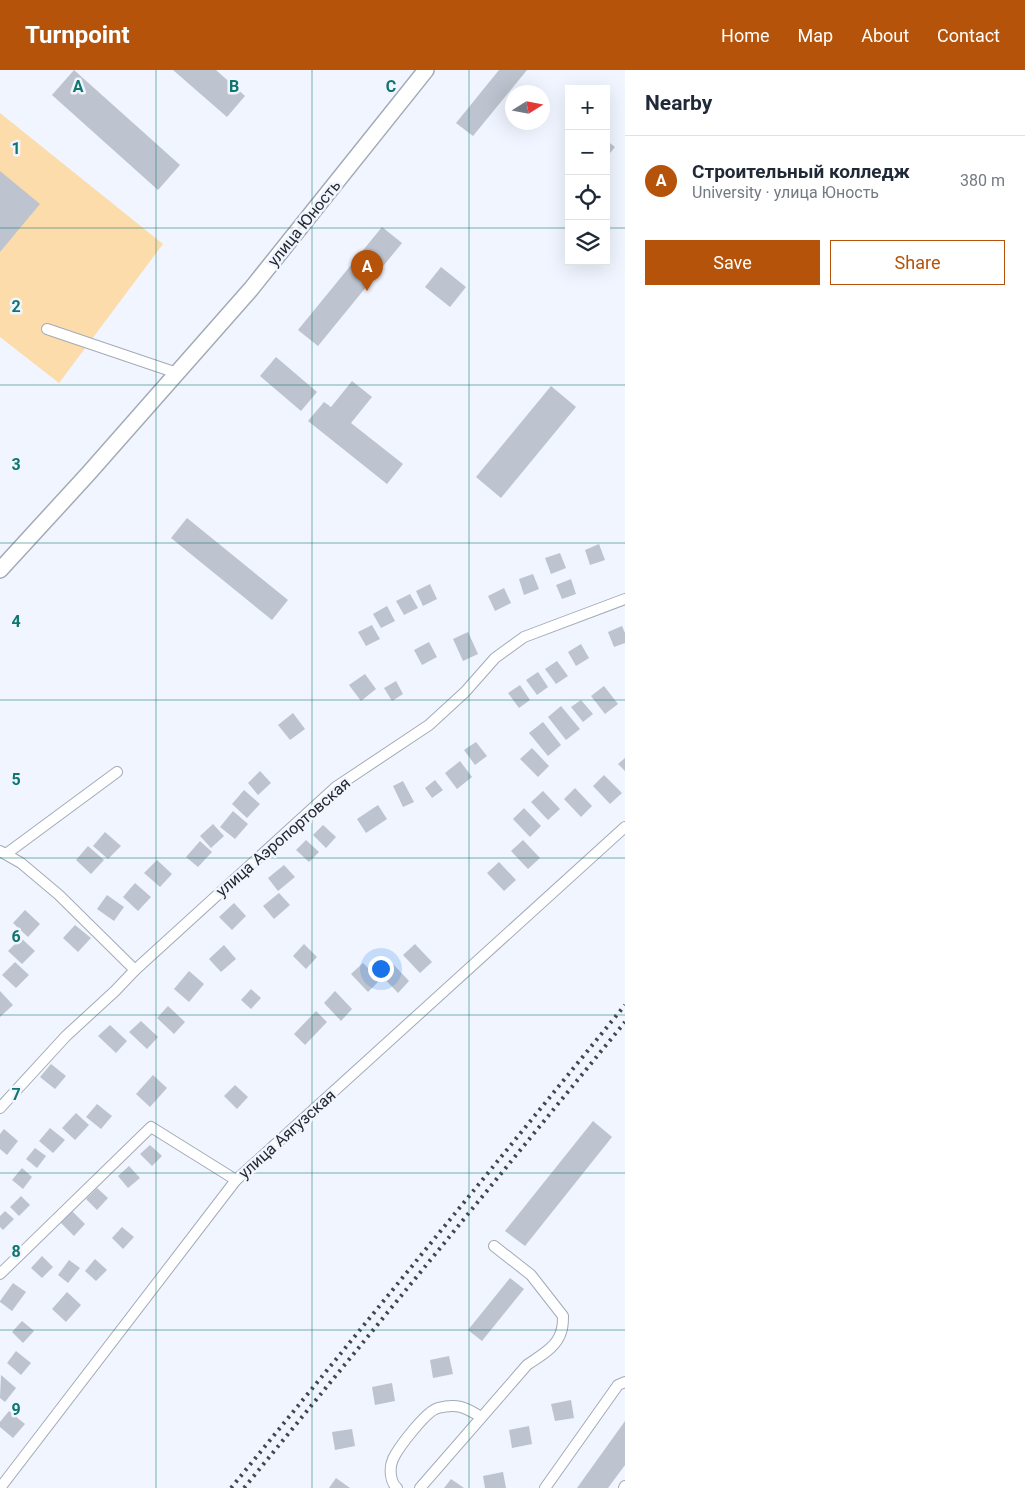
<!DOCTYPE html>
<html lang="en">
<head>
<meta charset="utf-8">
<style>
  :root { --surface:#fff; --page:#f2f2f3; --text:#1f2937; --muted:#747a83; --line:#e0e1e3; --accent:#b45309 }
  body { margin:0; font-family:Roboto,sans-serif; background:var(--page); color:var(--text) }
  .controls { position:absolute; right:15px; top:15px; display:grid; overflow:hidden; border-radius:0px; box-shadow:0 5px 20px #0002 }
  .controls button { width:45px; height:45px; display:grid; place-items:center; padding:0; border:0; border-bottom:1px solid var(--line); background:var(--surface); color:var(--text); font:25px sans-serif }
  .compass { position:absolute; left:505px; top:15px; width:45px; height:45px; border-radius:50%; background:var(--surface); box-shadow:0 5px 20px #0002; rotate:79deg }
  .you { position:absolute; left:380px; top:898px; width:18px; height:18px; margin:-12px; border:4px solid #fff; border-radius:50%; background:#1a73e8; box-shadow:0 0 0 8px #1a73e833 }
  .badge { display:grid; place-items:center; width:32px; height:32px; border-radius:50%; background:var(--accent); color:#fff; font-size:16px; font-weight:700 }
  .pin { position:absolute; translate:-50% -41px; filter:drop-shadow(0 1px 2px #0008) }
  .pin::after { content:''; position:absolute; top:26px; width:18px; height:15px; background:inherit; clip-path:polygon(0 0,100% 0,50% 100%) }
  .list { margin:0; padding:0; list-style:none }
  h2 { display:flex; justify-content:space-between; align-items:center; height:65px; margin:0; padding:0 20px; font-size:21px }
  h2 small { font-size:16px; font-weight:400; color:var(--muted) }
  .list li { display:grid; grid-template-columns:32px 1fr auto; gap:15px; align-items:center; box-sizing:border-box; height:90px; padding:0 20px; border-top:1px solid var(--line) }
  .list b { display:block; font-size:19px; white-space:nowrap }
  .list p { margin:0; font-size:16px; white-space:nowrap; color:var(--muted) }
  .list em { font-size:16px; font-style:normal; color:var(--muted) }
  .actions { display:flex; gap:10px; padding:15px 20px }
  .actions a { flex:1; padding:11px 0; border:1px solid var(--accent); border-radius:0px; text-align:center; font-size:18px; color:var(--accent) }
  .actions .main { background:var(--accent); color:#fff }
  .icon { flex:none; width:28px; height:28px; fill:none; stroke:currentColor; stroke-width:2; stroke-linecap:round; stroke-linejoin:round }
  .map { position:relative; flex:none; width:625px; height:1418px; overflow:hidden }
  header { display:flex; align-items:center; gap:30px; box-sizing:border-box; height:70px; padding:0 25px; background:var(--accent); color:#fff }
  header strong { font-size:24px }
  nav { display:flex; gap:28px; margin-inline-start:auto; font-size:18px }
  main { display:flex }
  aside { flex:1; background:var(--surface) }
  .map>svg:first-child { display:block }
  .green { fill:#fcdcab }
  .building { fill:#bdc4cf }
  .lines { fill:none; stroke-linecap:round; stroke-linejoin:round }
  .street-casing { stroke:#a4abb6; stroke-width:12 }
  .secondary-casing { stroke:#a4abb6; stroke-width:18 }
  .street { stroke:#fff; stroke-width:10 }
  .secondary { stroke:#fff; stroke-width:15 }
  .rail { stroke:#43474b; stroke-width:4; stroke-dasharray:2.5 5; stroke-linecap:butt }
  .grid { fill:none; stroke:#0f766e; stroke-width:1; stroke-opacity:0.55 }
  .labels { text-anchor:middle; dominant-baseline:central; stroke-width:5; stroke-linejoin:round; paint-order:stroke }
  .street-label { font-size:16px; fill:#25282c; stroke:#f0f5ff }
  .grid-label { font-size:16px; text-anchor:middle; font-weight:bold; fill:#0f766e; stroke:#f0f5ff; stroke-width:5; stroke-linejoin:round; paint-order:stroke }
</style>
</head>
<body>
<header>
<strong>Turnpoint</strong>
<nav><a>Home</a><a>Map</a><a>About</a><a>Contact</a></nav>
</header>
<main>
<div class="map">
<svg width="625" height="1418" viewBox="0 0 625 1418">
  <rect width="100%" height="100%" fill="#f0f5ff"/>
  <polygon class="green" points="0,43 163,174 59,313 0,267"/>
  <g class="building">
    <polygon points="74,0 180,95 158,120 52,25"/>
    <polygon points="173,0 216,0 245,26 227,47"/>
    <polygon points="499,0 527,0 473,66 456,53"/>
    <polygon points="606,70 615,77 606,88"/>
    <polygon points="0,101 40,134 0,182"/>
    <polygon points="382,157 402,173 318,276 298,260"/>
    <polygon points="441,197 466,217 450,237 425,217"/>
    <polygon points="276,287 317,322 301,341 260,306"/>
    <polygon points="352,311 372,327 351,353 403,394 387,414 308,351 324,332 331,337"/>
    <polygon points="551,316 576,337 501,428 476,407"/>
    <polygon points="187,448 288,530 272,550 171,468"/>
    <polygon points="599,474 605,490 590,495 585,480"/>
    <polygon points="560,483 566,498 551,504 545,488"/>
    <polygon points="533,504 539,519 524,525 519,509"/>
    <polygon points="571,509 576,524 562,529 556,515"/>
    <polygon points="430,514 437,529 423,536 416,521"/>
    <polygon points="504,518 511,533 495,541 488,526"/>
    <polygon points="410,524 418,538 404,545 396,531"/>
    <polygon points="387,536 395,551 381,558 373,544"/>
    <polygon points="372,555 380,569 366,576 358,562"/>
    <polygon points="622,556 625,563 625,573 614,577 608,562"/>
    <polygon points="468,562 478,584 463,591 453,569"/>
    <polygon points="429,572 437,587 422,595 414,580"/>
    <polygon points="581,574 589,588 576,596 568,582"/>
    <polygon points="557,591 568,606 556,614 545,599"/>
    <polygon points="538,602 548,617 537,625 526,610"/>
    <polygon points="365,604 376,619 361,631 349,615"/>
    <polygon points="396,611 403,624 392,631 384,618"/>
    <polygon points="520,615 530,630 519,638 508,623"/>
    <polygon points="604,616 618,634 605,644 591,626"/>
    <polygon points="581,630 593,644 583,652 571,637"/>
    <polygon points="561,636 580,659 566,670 548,647"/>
    <polygon points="293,643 305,659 290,670 278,655"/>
    <polygon points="543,652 561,675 548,686 529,663"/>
    <polygon points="476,672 487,686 475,695 464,680"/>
    <polygon points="532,678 549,696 538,707 520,689"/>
    <polygon points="625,688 625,701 618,694"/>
    <polygon points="460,691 472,707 457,719 445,703"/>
    <polygon points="260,701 271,713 258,725 248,713"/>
    <polygon points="604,705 622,723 610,734 593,716"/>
    <polygon points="435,710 443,720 432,728 425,718"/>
    <polygon points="403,711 414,732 403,737 393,716"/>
    <polygon points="575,718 592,736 581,747 564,729"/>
    <polygon points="244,720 260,734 247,748 232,734"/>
    <polygon points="543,721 560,739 548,750 531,732"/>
    <polygon points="378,735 387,749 366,763 357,749"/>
    <polygon points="524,738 541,756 530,767 513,749"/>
    <polygon points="233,741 248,754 235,769 220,757"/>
    <polygon points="213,754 224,766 211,778 200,766"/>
    <polygon points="323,755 336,767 326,778 313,765"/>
    <polygon points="105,762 121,776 108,789 93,776"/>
    <polygon points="306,770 319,782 309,792 296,780"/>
    <polygon points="523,770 540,788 528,799 511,781"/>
    <polygon points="200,771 212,782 198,797 186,787"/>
    <polygon points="88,776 104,790 91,804 76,790"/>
    <polygon points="157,790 172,804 160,817 144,803"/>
    <polygon points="499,792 516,810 504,821 487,803"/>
    <polygon points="284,795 295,807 278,821 268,808"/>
    <polygon points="135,813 151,827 138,841 123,827"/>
    <polygon points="279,823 290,835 274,849 263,836"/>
    <polygon points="107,825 124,837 114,851 97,839"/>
    <polygon points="234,833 246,846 232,860 219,847"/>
    <polygon points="25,840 40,854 28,867 13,853"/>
    <polygon points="75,855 91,868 78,882 63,868"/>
    <polygon points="21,868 35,881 22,894 8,881"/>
    <polygon points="304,874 317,887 306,899 293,886"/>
    <polygon points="415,874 432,892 420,903 403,885"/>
    <polygon points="224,875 236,889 221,902 209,889"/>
    <polygon points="15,892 29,905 16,918 2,905"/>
    <polygon points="363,893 380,910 368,922 351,904"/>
    <polygon points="392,893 409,911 398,923 381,905"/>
    <polygon points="189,901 204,914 189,932 174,919"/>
    <polygon points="251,919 261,928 251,939 241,930"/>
    <polygon points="0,921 13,935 0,947"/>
    <polygon points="335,921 352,939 341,951 324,933"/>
    <polygon points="168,936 185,952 174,964 157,948"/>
    <polygon points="316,941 327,952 305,975 294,964"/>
    <polygon points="141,951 158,967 147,979 129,962"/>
    <polygon points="110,955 127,971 116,983 98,966"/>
    <polygon points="51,994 66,1006 55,1019 40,1007"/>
    <polygon points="153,1005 167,1018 150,1037 136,1024"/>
    <polygon points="235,1015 248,1027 237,1039 224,1026"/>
    <polygon points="97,1034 112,1046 101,1059 86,1047"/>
    <polygon points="76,1043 89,1055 75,1070 62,1058"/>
    <polygon points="593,1051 612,1067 525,1176 505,1161"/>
    <polygon points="50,1058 65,1070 53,1083 39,1071"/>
    <polygon points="4,1059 18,1071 7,1085 0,1079 0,1064"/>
    <polygon points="150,1075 162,1086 152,1096 140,1084"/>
    <polygon points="35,1078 46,1086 37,1098 26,1089"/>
    <polygon points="129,1096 140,1108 128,1118 118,1106"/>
    <polygon points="22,1098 32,1107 23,1119 12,1110"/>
    <polygon points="97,1118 108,1128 97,1140 86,1129"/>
    <polygon points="21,1126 30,1135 19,1146 10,1137"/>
    <polygon points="70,1139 85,1154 74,1166 59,1151"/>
    <polygon points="5,1141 14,1149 3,1160 0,1157 0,1146"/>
    <polygon points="122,1157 134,1167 123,1179 112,1168"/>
    <polygon points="42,1186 53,1197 42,1208 31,1198"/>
    <polygon points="95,1189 107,1200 96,1211 85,1201"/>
    <polygon points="69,1190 80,1198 68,1213 58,1205"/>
    <polygon points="510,1208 524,1219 482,1271 468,1260"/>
    <polygon points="13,1213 26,1222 12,1241 0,1232 0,1231"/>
    <polygon points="67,1222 81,1235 66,1252 52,1239"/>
    <polygon points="22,1251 34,1261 23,1273 12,1262"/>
    <polygon points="16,1281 31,1293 21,1305 7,1293"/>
    <polygon points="449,1286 453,1304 433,1308 430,1290"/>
    <polygon points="1,1305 16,1318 5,1332 0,1328"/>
    <polygon points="392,1313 395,1331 375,1335 372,1317"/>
    <polygon points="571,1330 574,1348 555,1351 551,1334"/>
    <polygon points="9,1341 25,1354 13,1368 0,1357 0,1352"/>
    <polygon points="625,1351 625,1395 608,1418 577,1418"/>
    <polygon points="529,1356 532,1374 512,1378 509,1360"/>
    <polygon points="352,1359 355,1376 335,1380 332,1362"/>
    <polygon points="503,1402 506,1418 485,1418 483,1406"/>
    <polygon points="336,1408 350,1418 329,1418"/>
    <polygon points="451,1409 464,1418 444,1418"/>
  </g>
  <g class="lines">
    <defs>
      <g id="street">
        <polyline points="47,259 177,303"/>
        <polyline points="0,781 21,793 59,825 135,900"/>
        <polyline points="6,784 117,702"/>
        <polyline points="0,1038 66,966 115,921 135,900 336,717 429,655 465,622 495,588 524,567 625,529"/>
        <polyline points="0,1204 151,1057 236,1110"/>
        <polyline points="0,1418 236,1110 625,757"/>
        <path d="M397,1418C390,1412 389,1398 393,1389C398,1378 426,1341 438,1338C457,1333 465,1337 481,1347"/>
        <path d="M420,1418L527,1295C540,1286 557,1277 561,1262C563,1257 563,1251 563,1246L531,1205L494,1176"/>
        <polyline points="545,1418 618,1315 625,1312"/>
        <polyline points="624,1418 625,1416"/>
      </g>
      <polyline id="secondary" points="0,500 88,404 251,219 426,0"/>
    </defs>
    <use href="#street" class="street-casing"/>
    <use href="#secondary" class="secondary-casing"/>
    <use href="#street" class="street"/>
    <use href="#secondary" class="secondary"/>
    <g class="rail">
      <polyline points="231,1418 625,935"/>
      <polyline points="244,1418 625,952"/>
    </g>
  </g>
  <path class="grid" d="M156,0V1418M312,0V1418M469,0V1418M0,158H569M606,158H625M0,315H625M0,473H625M0,630H625M0,788H625M0,945H625M0,1103H625M0,1260H625"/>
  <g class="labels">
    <g class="street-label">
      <text transform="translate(304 153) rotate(-51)">улица Юность</text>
      <text transform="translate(283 767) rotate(-41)">улица Аэропортовская</text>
      <text transform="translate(287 1064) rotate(-42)">улица Аягузская</text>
    </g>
  </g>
  <g class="grid-label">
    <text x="78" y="22">A</text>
    <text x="234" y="22">B</text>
    <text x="391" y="22">C</text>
    <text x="16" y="84">1</text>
    <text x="16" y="242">2</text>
    <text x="16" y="400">3</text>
    <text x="16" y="557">4</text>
    <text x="16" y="715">5</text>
    <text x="16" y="872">6</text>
    <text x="16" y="1030">7</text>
    <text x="16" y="1187">8</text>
    <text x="16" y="1345">9</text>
  </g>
</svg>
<div class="controls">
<button>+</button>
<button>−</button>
<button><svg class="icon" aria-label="locate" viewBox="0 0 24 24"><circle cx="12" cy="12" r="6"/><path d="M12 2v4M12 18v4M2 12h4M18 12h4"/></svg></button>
<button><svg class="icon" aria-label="layers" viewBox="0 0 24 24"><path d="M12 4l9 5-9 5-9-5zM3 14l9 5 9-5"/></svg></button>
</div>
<svg class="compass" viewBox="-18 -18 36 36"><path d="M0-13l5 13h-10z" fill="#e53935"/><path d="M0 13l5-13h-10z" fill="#747a83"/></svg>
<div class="you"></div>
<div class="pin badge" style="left:367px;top:221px">A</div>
</div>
<aside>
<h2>Nearby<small></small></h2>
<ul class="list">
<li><span class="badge">A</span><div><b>Строительный колледж</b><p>University · улица Юность</p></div><em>380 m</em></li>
</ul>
<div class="actions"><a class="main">Save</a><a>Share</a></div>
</aside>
</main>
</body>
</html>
